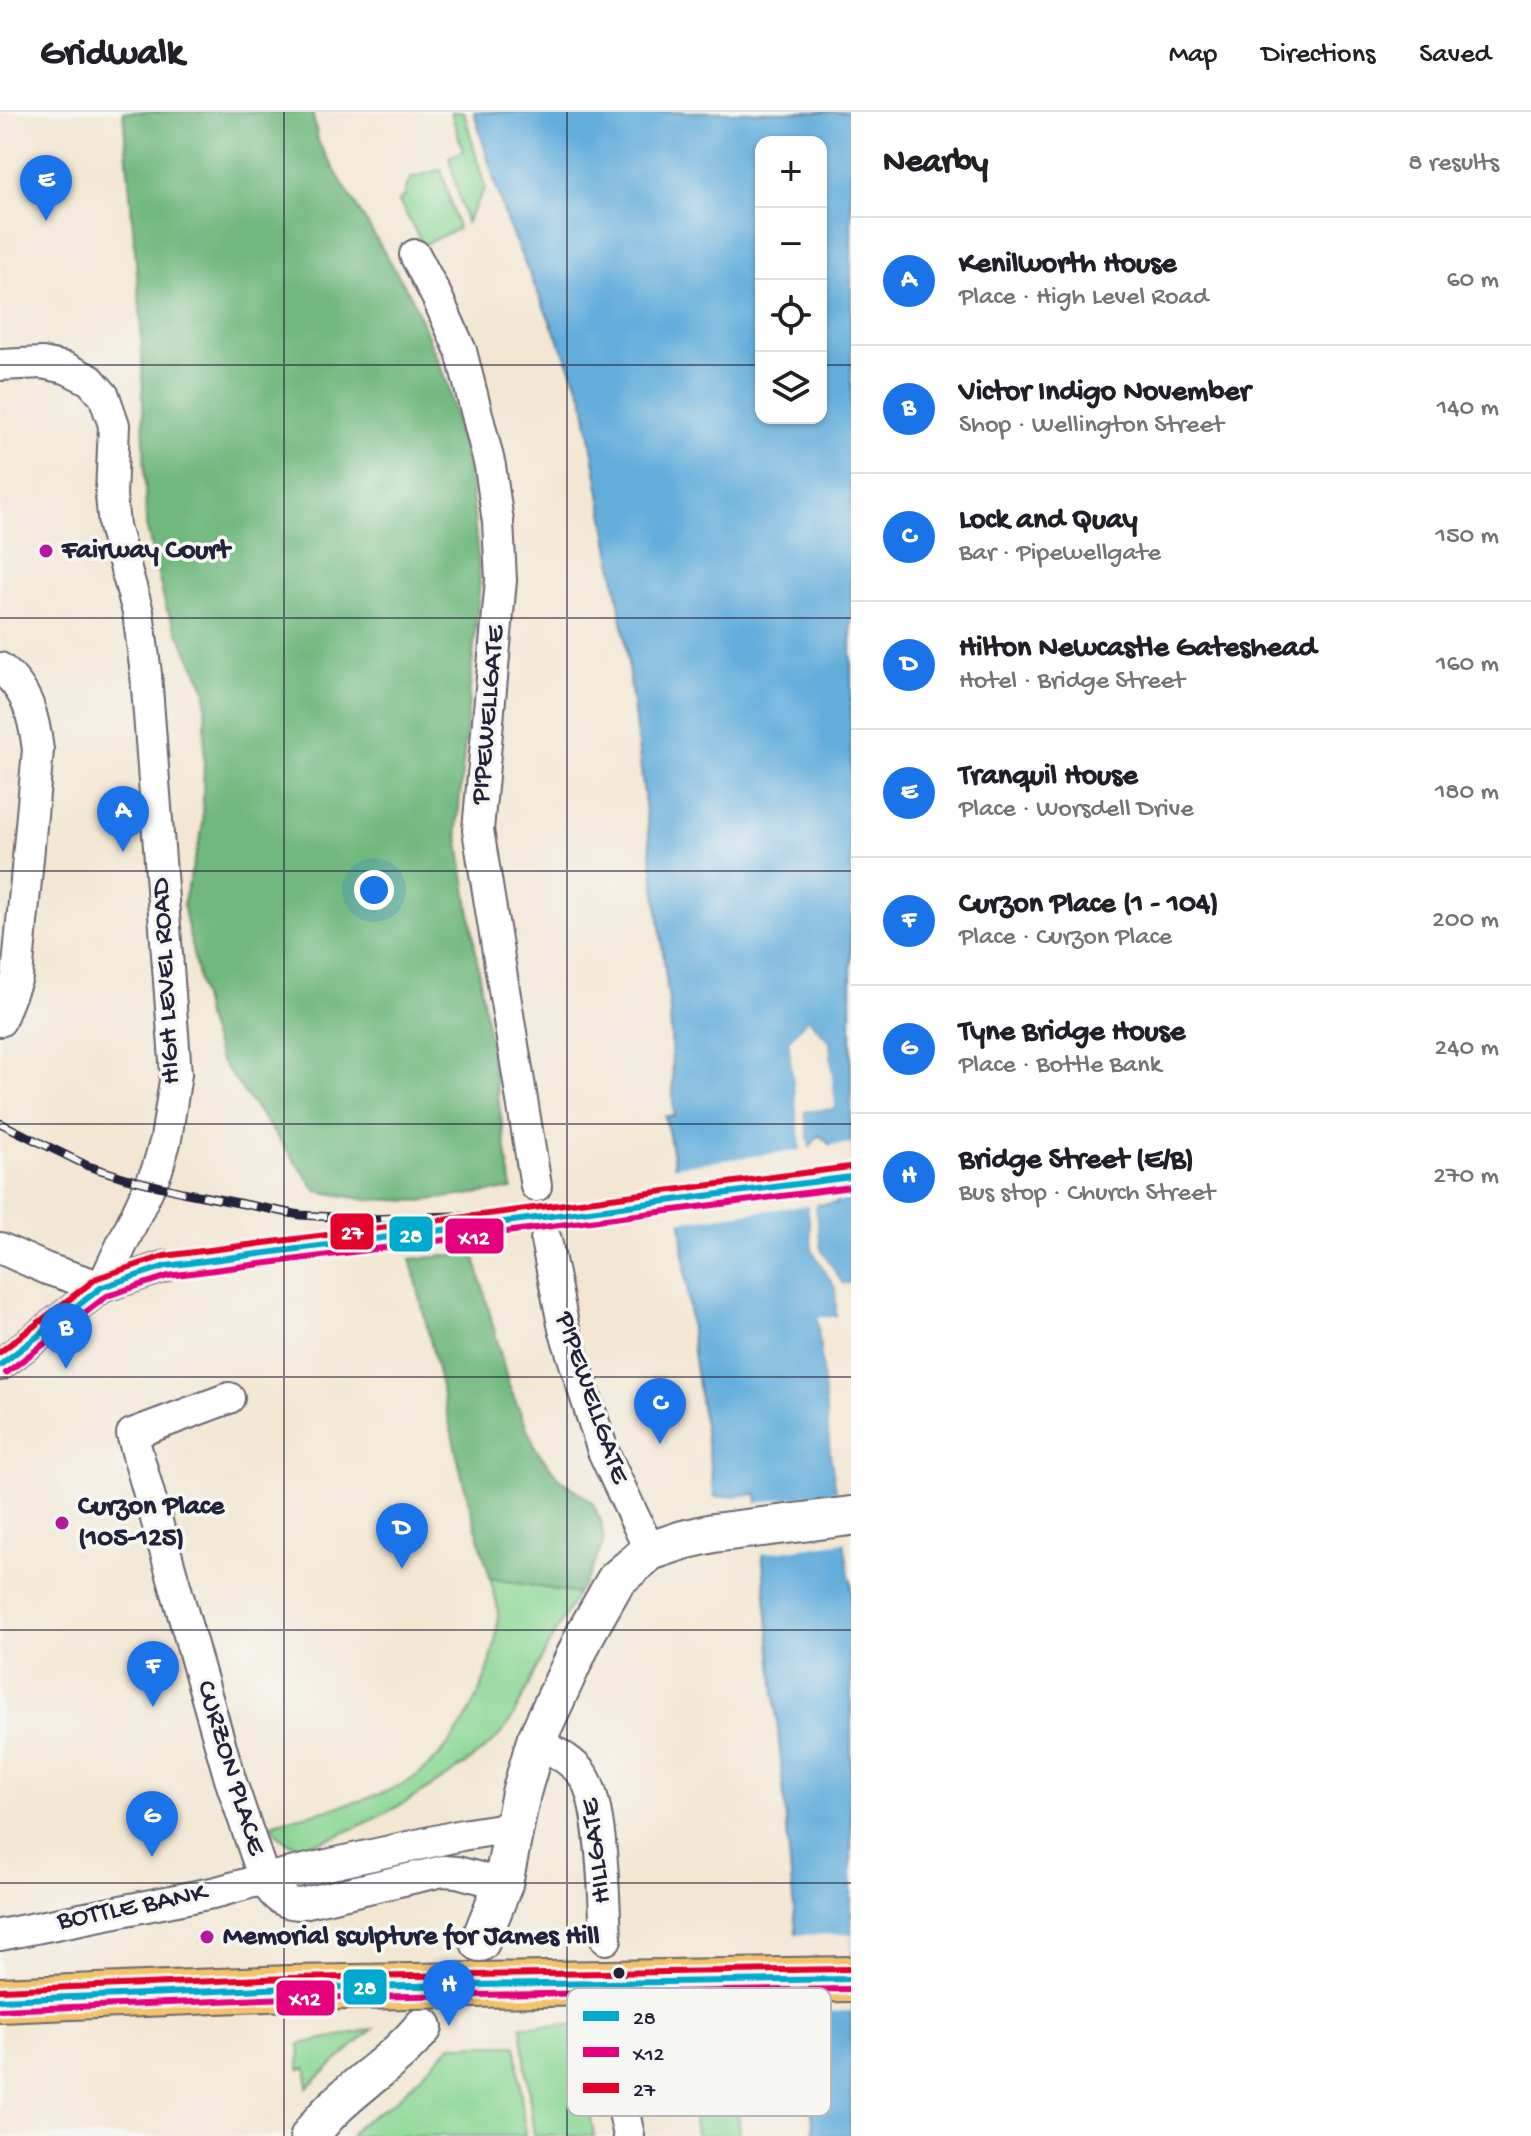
<!DOCTYPE html>
<html lang="en">
<head>
<meta charset="utf-8">
<style>
  :root { --surface:#fff; --page:#f6f6f6; --text:#202124; --muted:#757577; --line:#e0e0e0; --accent:#1a73e8 }
  body { margin:0; font-family:"Gochi Hand",sans-serif; background:var(--page); color:var(--text) }
  .controls { position:absolute; right:24px; top:24px; display:grid; overflow:hidden; border-radius:16px; box-shadow:0 2px 6px #0004 }
  .controls button { width:72px; height:72px; display:grid; place-items:center; padding:0; border:0; border-bottom:2px solid var(--line); background:var(--surface); color:var(--text); font:40px sans-serif }
  .you { position:absolute; left:374px; top:778px; width:28px; height:28px; margin:-20px; border:6px solid #fff; border-radius:50%; background:#1a73e8; box-shadow:0 0 0 12px #1a73e833 }
  .badge { display:grid; place-items:center; width:52px; height:52px; border-radius:50%; background:var(--accent); color:#fff; font-size:26px; font-weight:700 }
  .pin { position:absolute; translate:-50% -66px; filter:drop-shadow(0 2px 4px #0008) }
  .pin::after { content:''; position:absolute; top:42px; width:28px; height:24px; background:inherit; clip-path:polygon(0 0,100% 0,50% 100%) }
  .list { margin:0; padding:0; list-style:none }
  h2 { display:flex; justify-content:space-between; align-items:center; height:104px; margin:0; padding:0 32px; font-size:34px }
  h2 small { font-size:26px; font-weight:400; color:var(--muted) }
  .list li { display:grid; grid-template-columns:52px 1fr auto; gap:24px; align-items:center; box-sizing:border-box; height:128px; padding:0 32px; border-top:2px solid var(--line) }
  .list b { display:block; font-size:30px; white-space:nowrap }
  .list p { margin:0; font-size:26px; white-space:nowrap; color:var(--muted) }
  .list em { font-size:26px; font-style:normal; color:var(--muted) }
  .icon { flex:none; width:44px; height:44px; fill:none; stroke:currentColor; stroke-width:2; stroke-linecap:round; stroke-linejoin:round }
  .map { position:relative; flex:none; width:851px; height:2024px; overflow:hidden }
  header { display:flex; align-items:center; gap:48px; box-sizing:border-box; height:112px; padding:0 40px; background:var(--surface); border-bottom:2px solid var(--line) }
  header strong { font-size:38px }
  nav { display:flex; gap:44px; margin-inline-start:auto; font-size:28px }
  main { display:flex }
  aside { flex:1; background:var(--surface) }
  .map>svg:first-child { display:block }
  .green { fill:#8bd794; stroke:#567c68; stroke-width:2 }
  .forest { fill:#70b87e; stroke:#496d5c; stroke-width:2 }
  .water { fill:#63addb; stroke:#42688b; stroke-width:2; fill-rule:evenodd }
  .pier { fill:#f3e7d3; fill-rule:evenodd }
  .lines { fill:none; stroke-linecap:round; stroke-linejoin:round }
  .minor-tunnel { stroke:#c9c0b5; stroke-width:30; stroke-dasharray:30 15; stroke-linecap:butt }
  .minor-casing { stroke:#6b6770; stroke-width:34 }
  .tertiary-casing { stroke:#6b6770; stroke-width:42 }
  .trunk-casing { stroke:#6b6770; stroke-width:48 }
  .minor { stroke:#fff; stroke-width:30 }
  .tertiary { stroke:#fff; stroke-width:38 }
  .trunk { stroke:#f2c36a; stroke-width:44 }
  .rail-casing { stroke:#22223b; stroke-width:9 }
  .rail { stroke:#f6f6f2; stroke-width:6; stroke-dasharray:18; stroke-linecap:butt }
  .trunk-bridge-casing { stroke:#6b6770; stroke-width:48; stroke-linecap:butt }
  .trunk-bridge { stroke:#f2c36a; stroke-width:44 }
  .bus-1-casing { stroke:#f6f6f2; stroke-width:12 }
  .bus-2-casing { stroke:#f6f6f2; stroke-width:12 }
  .bus-3-casing { stroke:#f6f6f2; stroke-width:12 }
  .bus-1 { stroke:#00a9ce; stroke-width:6 }
  .bus-2 { stroke:#e5007d; stroke-width:6 }
  .bus-3 { stroke:#e4002b; stroke-width:6 }
  .grid { fill:none; stroke:#22223b; stroke-width:2; stroke-opacity:0.55 }
  .poi-dot { fill:#b5179e; stroke:#f6f6f2; stroke-width:3 }
  .bus-dot { fill:#22223b; stroke:#f6f6f2; stroke-width:3 }
  .labels { text-anchor:middle; dominant-baseline:central; stroke-width:7; stroke-linejoin:round; paint-order:stroke }
  .poi-label { font-size:28px; font-weight:bold; fill:#22223b; stroke:#f6f6f2; text-anchor:start }
  .street-label { font-size:28px; fill:#22223b; stroke:#f6f6f2 }
  .key { fill:#f6f6f2; stroke:#b6b6bb; stroke-width:2 }
  .key-label { font-size:22px; fill:#22223b }
  .line-badge { stroke:#f6f6f2; stroke-width:3 }
  .badge-label { font-size:22px; text-anchor:middle; font-weight:bold; fill:#fff }
</style>
</head>
<body>
<header>
<strong>Gridwalk</strong>
<nav><a>Map</a><a>Directions</a><a>Saved</a></nav>
</header>
<main>
<div class="map">
<svg width="851" height="2024" viewBox="0 0 851 2024">
  <rect width="100%" height="100%" fill="#f6f6f2"/>
  <filter id="ink" filterUnits="userSpaceOnUse"><feTurbulence type="fractalNoise" baseFrequency=".0125" numOctaves="2"/><feDisplacementMap in="SourceGraphic" scale="16" xChannelSelector="R" yChannelSelector="G"/><feConvolveMatrix kernelMatrix="1 2 1 2 8 2 1 2 1" color-interpolation-filters="sRGB"/></filter>
  <filter id="wash" filterUnits="userSpaceOnUse"><feTurbulence type="fractalNoise" baseFrequency=".006" numOctaves="4" result="noise"/><feDisplacementMap in="SourceGraphic" scale="32" xChannelSelector="R" yChannelSelector="G"/><feGaussianBlur stdDeviation="1.8" result="paint"/><feColorMatrix in="noise" values="0 0 0 0 0 0 0 0 0 0 0 0 0 0 0 0 0 1.4 0 .05"/><feComposite in="paint" operator="in"/></filter>
  <g filter="url(#wash)">
    <rect width="100%" height="100%" fill="#f3e7d3"/>
    <g class="green">
      <polygon points="451,0 464,0 485,76 466,111 449,45 463,39"/>
      <polygon points="441,57 458,117 423,133 399,89 405,84 405,78 411,66"/>
      <path d="M490,1466L577,1482C563,1507 549,1531 536,1557C526,1577 518,1599 505,1617C480,1651 333,1741 292,1732C282,1729 275,1721 271,1712C314,1699 360,1693 401,1673C456,1646 497,1562 498,1503C498,1491 493,1478 490,1466Z"/>
      <polygon points="731,1909 740,2024 697,2024 675,1920 694,1920 694,1910"/>
      <polygon points="577,1913 594,2024 534,2024 521,1914"/>
      <polygon points="373,1917 307,1975 307,1956 299,1957 300,1932"/>
      <polygon points="452,1933 516,1933 525,2024 350,2024 359,2013 396,1988"/>
    </g>
    <g class="forest">
      <polygon points="123,0 312,0 319,32 412,186 448,273 471,372 480,468 457,717 512,1077 422,1089 362,1087 317,1079 220,948 207,910 183,792 202,719 206,578 166,496 146,413 141,208"/>
      <polygon points="474,1141 509,1274 536,1337 558,1365 592,1390 601,1409 604,1430 589,1464 577,1482 490,1466 464,1373 411,1147"/>
    </g>
    <path class="water" d="M474,0H851V1172H842L820,1137L804,999L834,996L829,930L808,907L789,929L813,1138L836,1176L837,1205L818,1206L831,1343L851,1470V2024H814L757,1382L715,1385L693,1241L677,1065L665,1004H674L670,899L625,526L583,284L507,111ZM761,30H821V306H761ZM819,1023L830,1033L837,1091L815,1093L809,1036Z"/>
    <g class="pier">
      <path d="M808,907L829,930L835,996L804,999L809,1036H814L819,1089L833,1087L826,1034L851,1031V1087L815,1092L820,1137L842,1172H851V1176H840V1208L823,1209L835,1342L851,1439V1470L845,1430L759,1442L754,1391L837,1379L831,1343L818,1205H837L836,1176L813,1138L808,1093L677,1110L671,1055L801,1038L789,929ZM808,913L825,932L830,992L801,997L793,930Z"/>
      <polygon points="851,1822 851,1899 800,1900 793,1823"/>
    </g>
  </g>
  <g filter="url(#ink)">
    <g class="lines">
      <polyline class="minor-tunnel" points="166,1154 851,1065"/>
      <defs>
        <g id="minor">
          <polyline points="415,143 437,185 461,239 490,354 498,410 501,468 478,718 536,1074"/>
          <polyline points="0,253 42,251 66,256 90,268 104,284 114,313 111,383 114,414 138,500 146,562 176,962 166,1027 157,1058 102,1175"/>
          <path d="M0,556C28,577 34,606 38,638L17,865L0,909"/>
          <polyline points="546,1128 564,1217 603,1339 650,1439"/>
          <polyline points="0,1136 47,1157 102,1175"/>
          <polyline points="0,1253 102,1175 166,1154"/>
          <path d="M229,1286L132,1322L230,1667L264,1767C273,1783 280,1791 299,1792L443,1759L457,1760L503,1772"/>
          <path d="M536,1629C552,1639 571,1647 582,1662C603,1687 604,1791 606,1827"/>
          <polyline points="0,1823 217,1780 264,1767 462,1723 513,1715"/>
          <polyline points="615,1904 618,1971 629,2024"/>
        </g>
        <g id="tertiary">
          <polyline points="480,1830 503,1772 521,1681 536,1629 587,1519 616,1468 650,1439 683,1428 713,1421 851,1404"/>
          <path d="M310,2024C340,1980 390,1956 423,1915"/>
        </g>
        <polyline id="trunk" points="0,1888 290,1876"/>
      </defs>
      <use href="#minor" class="minor-casing"/>
      <use href="#tertiary" class="tertiary-casing"/>
      <use href="#trunk" class="trunk-casing"/>
      <use href="#minor" class="minor"/>
      <use href="#tertiary" class="tertiary"/>
      <use href="#trunk" class="trunk"/>
      <defs>
        <polyline id="rail" points="0,1011 88,1054 126,1066 182,1080 300,1103 368,1107 513,1102 557,1097"/>
      </defs>
      <use href="#rail" class="rail-casing"/>
      <use href="#rail" class="rail"/>
      <defs>
        <polyline id="trunk-bridge" points="290,1876 851,1867"/>
      </defs>
      <use href="#trunk-bridge" class="trunk-bridge-casing"/>
      <use href="#trunk-bridge" class="trunk-bridge"/>
      <defs>
        <g id="bus-1">
          <polyline points="0,1253 102,1175 166,1154 851,1065"/>
          <polyline points="0,1888 290,1876 851,1867"/>
        </g>
        <g id="bus-2">
          <polyline points="6,1261 107,1184 168,1164 851,1075"/>
          <polyline points="0,1898 290,1886 851,1877"/>
        </g>
        <g id="bus-3">
          <polyline points="0,1240 97,1166 164,1144 850,1055"/>
          <polyline points="0,1878 290,1866 851,1857"/>
        </g>
      </defs>
      <use href="#bus-1" class="bus-1-casing"/>
      <use href="#bus-2" class="bus-2-casing"/>
      <use href="#bus-3" class="bus-3-casing"/>
      <use href="#bus-1" class="bus-1"/>
      <use href="#bus-2" class="bus-2"/>
      <use href="#bus-3" class="bus-3"/>
    </g>
  </g>
  <path class="grid" d="M284,0V2024M567,0V2024M0,253H761M821,253H851M0,506H851M0,759H851M0,1012H851M0,1265H851M0,1518H851M0,1771H851"/>
  <g class="poi-dot">
    <circle cx="46" cy="439" r="8"/>
    <circle cx="62" cy="1411" r="8"/>
    <circle cx="207" cy="1825" r="8"/>
  </g>
  <circle class="bus-dot" cx="619" cy="1861" r="7"/>
  <g class="labels">
    <g class="poi-label">
      <text x="62" y="439">Fairway Court</text>
      <text x="78" y="1395">Curzon Place<tspan x="78" dy="32">(105-125)</tspan></text>
      <text x="223" y="1825">Memorial sculpture for James Hill</text>
    </g>
    <g class="street-label">
      <text transform="translate(489 603) rotate(-85)">PIPEWELLGATE</text>
      <text transform="translate(167 869) rotate(-93)">HIGH LEVEL ROAD</text>
      <text transform="translate(591 1286) rotate(71)">PIPEWELLGATE</text>
      <text transform="translate(230 1656) rotate(73)">CURZON PLACE</text>
      <text transform="translate(597 1739) rotate(-97)">HILLGATE</text>
      <text transform="translate(132 1796) rotate(-11)">BOTTLE BANK</text>
    </g>
  </g>
  <rect x="567" y="1876" width="264" height="128" rx="12" class="key"/>
  <rect x="583" y="1899" width="36" height="10" fill="#00a9ce"/>
  <rect x="583" y="1935" width="36" height="10" fill="#e5007d"/>
  <rect x="583" y="1971" width="36" height="10" fill="#e4002b"/>
  <g class="key-label">
    <text x="633" y="1912">28</text>
    <text x="633" y="1948">X12</text>
    <text x="633" y="1984">27</text>
  </g>
  <g class="line-badge">
    <rect x="329" y="1100" width="46" height="39" rx="8" fill="#e4002b"/>
    <rect x="388" y="1103" width="46" height="38" rx="8" fill="#00a9ce"/>
    <rect x="444" y="1105" width="61" height="38" rx="8" fill="#e5007d"/>
    <rect x="342" y="1856" width="46" height="38" rx="8" fill="#00a9ce"/>
    <rect x="275" y="1867" width="61" height="38" rx="8" fill="#e5007d"/>
  </g>
  <g class="badge-label">
    <text x="352" y="1127">27</text>
    <text x="411" y="1130">28</text>
    <text x="474" y="1132">X12</text>
    <text x="365" y="1882">28</text>
    <text x="305" y="1893">X12</text>
  </g>
</svg>
<div class="controls">
<button>+</button>
<button>−</button>
<button><svg class="icon" aria-label="locate" viewBox="0 0 24 24"><circle cx="12" cy="12" r="6"/><path d="M12 2v4M12 18v4M2 12h4M18 12h4"/></svg></button>
<button><svg class="icon" aria-label="layers" viewBox="0 0 24 24"><path d="M12 4l9 5-9 5-9-5zM3 14l9 5 9-5"/></svg></button>
</div>
<div class="you"></div>
<div class="pin badge" style="left:123px;top:740px">A</div>
<div class="pin badge" style="left:66px;top:1257px">B</div>
<div class="pin badge" style="left:660px;top:1332px">C</div>
<div class="pin badge" style="left:402px;top:1457px">D</div>
<div class="pin badge" style="left:46px;top:109px">E</div>
<div class="pin badge" style="left:153px;top:1595px">F</div>
<div class="pin badge" style="left:152px;top:1745px">G</div>
<div class="pin badge" style="left:449px;top:1914px">H</div>
</div>
<aside>
<h2>Nearby<small>8 results</small></h2>
<ul class="list">
<li><span class="badge">A</span><div><b>Kenilworth House</b><p>Place · High Level Road</p></div><em>60 m</em></li>
<li><span class="badge">B</span><div><b>Victor Indigo November</b><p>Shop · Wellington Street</p></div><em>140 m</em></li>
<li><span class="badge">C</span><div><b>Lock and Quay</b><p>Bar · Pipewellgate</p></div><em>150 m</em></li>
<li><span class="badge">D</span><div><b>Hilton Newcastle Gateshead</b><p>Hotel · Bridge Street</p></div><em>160 m</em></li>
<li><span class="badge">E</span><div><b>Tranquil House</b><p>Place · Worsdell Drive</p></div><em>180 m</em></li>
<li><span class="badge">F</span><div><b>Curzon Place (1 - 104)</b><p>Place · Curzon Place</p></div><em>200 m</em></li>
<li><span class="badge">G</span><div><b>Tyne Bridge House</b><p>Place · Bottle Bank</p></div><em>240 m</em></li>
<li><span class="badge">H</span><div><b>Bridge Street (E/B)</b><p>Bus stop · Church Street</p></div><em>270 m</em></li>
</ul>
</aside>
</main>
</body>
</html>
